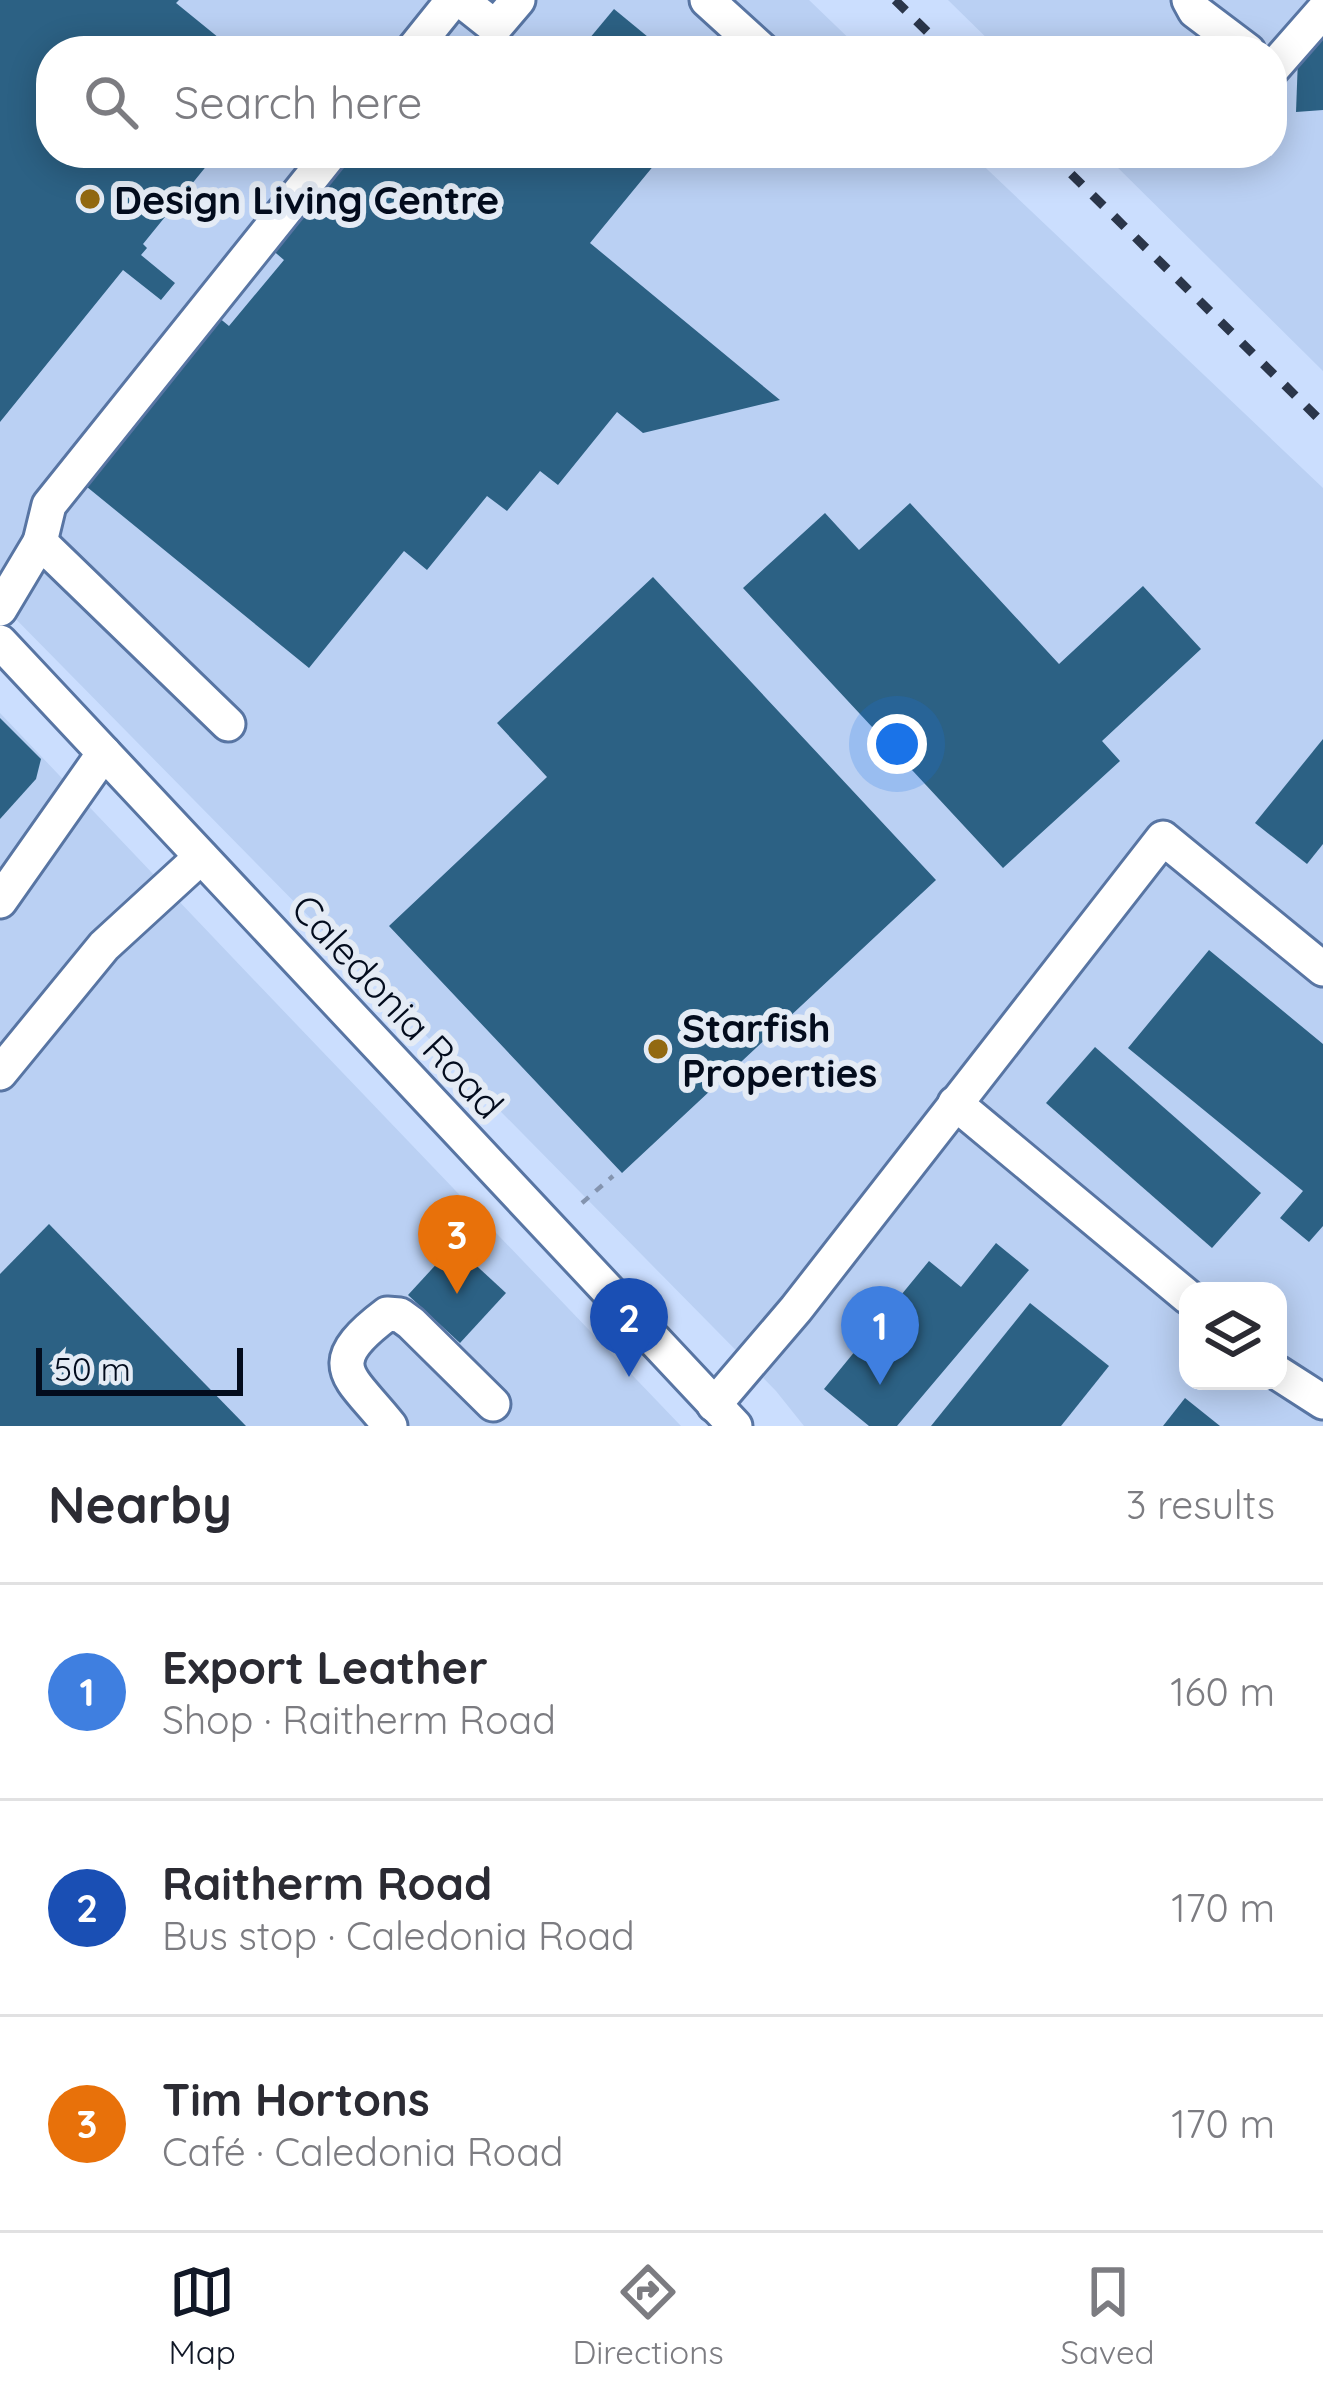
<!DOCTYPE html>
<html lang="en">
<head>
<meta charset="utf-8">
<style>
  :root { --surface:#fff; --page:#f2f2f3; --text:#2b2b33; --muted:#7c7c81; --line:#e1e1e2; --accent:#111827 }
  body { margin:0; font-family:Quicksand,sans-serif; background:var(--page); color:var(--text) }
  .controls { position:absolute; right:36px; bottom:36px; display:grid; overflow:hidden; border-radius:24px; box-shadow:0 6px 30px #0003 }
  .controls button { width:108px; height:108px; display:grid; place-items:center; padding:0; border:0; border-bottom:3px solid var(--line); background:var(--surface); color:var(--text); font:60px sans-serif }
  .scale { position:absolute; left:36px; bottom:30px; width:207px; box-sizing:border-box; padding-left:12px; border:6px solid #030c1d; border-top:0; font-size:33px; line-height:42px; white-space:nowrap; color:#030c1d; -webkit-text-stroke:9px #e4ebf5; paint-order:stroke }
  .you { position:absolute; left:897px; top:744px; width:42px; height:42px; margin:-30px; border:9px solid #fff; border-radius:50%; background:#1a73e8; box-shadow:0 0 0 18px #1a73e833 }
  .badge { display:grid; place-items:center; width:78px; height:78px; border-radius:50%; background:var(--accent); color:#fff; font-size:39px; font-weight:700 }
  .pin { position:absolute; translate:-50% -99px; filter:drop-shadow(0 3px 6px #0008) }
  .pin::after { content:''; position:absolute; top:63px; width:42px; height:36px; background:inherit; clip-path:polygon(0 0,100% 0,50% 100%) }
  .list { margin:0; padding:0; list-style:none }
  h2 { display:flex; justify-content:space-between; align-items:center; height:156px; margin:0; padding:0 48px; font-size:51px }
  h2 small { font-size:39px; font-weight:400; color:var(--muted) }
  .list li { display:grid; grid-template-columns:78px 1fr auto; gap:36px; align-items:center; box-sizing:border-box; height:216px; padding:0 48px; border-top:3px solid var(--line) }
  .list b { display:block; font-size:45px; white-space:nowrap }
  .list p { margin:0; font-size:39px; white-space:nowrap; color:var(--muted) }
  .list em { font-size:39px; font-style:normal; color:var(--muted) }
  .icon { flex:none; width:66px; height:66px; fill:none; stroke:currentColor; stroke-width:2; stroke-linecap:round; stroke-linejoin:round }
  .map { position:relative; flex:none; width:1323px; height:1426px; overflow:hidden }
  .search { position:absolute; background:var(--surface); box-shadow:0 6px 30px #0003; left:36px; right:36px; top:36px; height:132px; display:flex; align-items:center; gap:30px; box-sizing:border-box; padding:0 42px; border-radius:48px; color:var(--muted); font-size:45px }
  .sheet { height:804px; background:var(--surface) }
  nav { display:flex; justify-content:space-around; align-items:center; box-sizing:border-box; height:168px; border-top:3px solid var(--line); background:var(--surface); font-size:33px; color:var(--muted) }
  nav a { display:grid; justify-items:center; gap:6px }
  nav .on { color:var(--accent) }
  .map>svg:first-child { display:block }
  .built { fill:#bad0f3; fill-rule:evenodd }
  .building { fill:#2c6184 }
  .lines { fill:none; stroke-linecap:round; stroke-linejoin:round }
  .minor-casing { stroke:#5875a3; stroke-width:39 }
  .path { stroke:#8494af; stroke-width:4.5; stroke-dasharray:9 9; stroke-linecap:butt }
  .minor { stroke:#fff; stroke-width:33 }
  .rail { stroke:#2b364a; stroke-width:9; stroke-dasharray:15 15; stroke-linecap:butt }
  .poi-dot { fill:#926911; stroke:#e4ebf5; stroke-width:4.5 }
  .labels { text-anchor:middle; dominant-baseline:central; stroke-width:12; stroke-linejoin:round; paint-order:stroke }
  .poi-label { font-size:39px; font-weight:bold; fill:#030c1d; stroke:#e4ebf5; text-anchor:start }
  .street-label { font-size:39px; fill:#030c1d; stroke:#e4ebf5 }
</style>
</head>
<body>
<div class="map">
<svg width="1323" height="1426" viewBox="0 0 1323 1426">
  <rect width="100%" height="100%" fill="#cbdefe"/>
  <g class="built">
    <path d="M0,0H809L862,51H51V153H970L1323,488V1426H804L776,1391L0,603ZM1188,1291H1278V1381H1188Z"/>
    <polygon points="948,0 1323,0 1323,371 1103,153 1272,153 1272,51 1000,51"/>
    <polygon points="0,713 252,978 681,1426 0,1426"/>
  </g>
  <g class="building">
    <polygon points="0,0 179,0 176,3 235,51 51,51 51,153 217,153 143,244 147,248 141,255 175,283 161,300 123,270 0,422"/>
    <polygon points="614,9 665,51 579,51"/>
    <polygon points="1323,27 1323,110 1296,112 1298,58"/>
    <polygon points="336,153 664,153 590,243 780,400 643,433 617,412 558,485 540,471 507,511 487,496 427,570 404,551 309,668 76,478 212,312 229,326 284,260 263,242"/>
    <polygon points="910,503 1059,664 1143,586 1201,649 1102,741 1120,761 1003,868 743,588 825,513 859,550"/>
    <polygon points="653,577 936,880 622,1173 389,926 547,777 497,723"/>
    <polygon points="0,718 41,759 36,779 0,819"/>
    <polygon points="1323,739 1323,844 1307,864 1255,823"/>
    <polygon points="1209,950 1323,1044 1323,1226 1309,1242 1280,1218 1303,1191 1128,1048"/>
    <polygon points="1095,1047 1261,1193 1212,1248 1046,1103"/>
    <polygon points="49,1224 246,1426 0,1426 0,1274"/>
    <polygon points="996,1243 1029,1270 897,1426 869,1426 824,1389 929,1261 961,1287"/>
    <polygon points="454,1245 506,1293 460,1343 408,1295"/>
    <polygon points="1030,1303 1109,1366 1061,1426 931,1426"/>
    <polygon points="1185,1398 1220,1426 1163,1426"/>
  </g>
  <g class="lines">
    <defs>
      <g id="minor">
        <polyline points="461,0 495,27 518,0"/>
        <polyline points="707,0 763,51"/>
        <polyline points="1189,0 1195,11 1248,51"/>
        <polyline points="412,51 453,0"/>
        <polyline points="1272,69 1323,11"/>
        <polyline points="40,542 49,505 331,153"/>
        <polyline points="0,609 40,542 228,724"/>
        <polyline points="0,642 735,1426"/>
        <polyline points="0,901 104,753"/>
        <polyline points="0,1073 104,946 201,857"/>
        <polyline points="955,1103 1188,1297"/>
        <polyline points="1278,1373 1323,1402"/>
        <polyline points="714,1405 796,1309 1163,838 1323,969"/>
        <path d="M390,1426C351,1376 318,1366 387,1314L400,1315L411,1323L493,1404"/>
      </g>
    </defs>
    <use href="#minor" class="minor-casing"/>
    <polyline class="path" points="582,1203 613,1176"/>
    <use href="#minor" class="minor"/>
    <g class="rail">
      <polyline points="895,0 947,51"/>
      <polyline points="1050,153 1323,423"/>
    </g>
  </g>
  <g class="poi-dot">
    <circle cx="90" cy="199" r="12"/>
    <circle cx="658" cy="1049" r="12"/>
  </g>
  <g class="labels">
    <g class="poi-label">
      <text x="114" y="199">Design Living Centre</text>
      <text x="682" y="1027">Starfish<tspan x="682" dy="45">Properties</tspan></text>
    </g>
    <g class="street-label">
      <text transform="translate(398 1006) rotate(47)">Caledonia Road</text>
    </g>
  </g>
</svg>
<div class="controls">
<button><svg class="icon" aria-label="layers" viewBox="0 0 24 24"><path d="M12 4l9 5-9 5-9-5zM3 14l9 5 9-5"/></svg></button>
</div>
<div class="scale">50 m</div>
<div class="you"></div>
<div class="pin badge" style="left:880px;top:1385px;background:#3f7fe0">1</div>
<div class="pin badge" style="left:629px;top:1377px;background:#1a4fb4">2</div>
<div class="pin badge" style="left:457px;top:1294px;background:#e8710a">3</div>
<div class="search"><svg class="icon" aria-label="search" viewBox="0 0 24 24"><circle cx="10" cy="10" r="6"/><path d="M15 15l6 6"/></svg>Search here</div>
</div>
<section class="sheet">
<h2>Nearby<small>3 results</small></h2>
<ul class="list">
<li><span class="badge" style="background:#3f7fe0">1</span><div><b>Export Leather</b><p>Shop · Raitherm Road</p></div><em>160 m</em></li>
<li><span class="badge" style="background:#1a4fb4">2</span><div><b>Raitherm Road</b><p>Bus stop · Caledonia Road</p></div><em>170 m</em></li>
<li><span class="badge" style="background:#e8710a">3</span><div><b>Tim Hortons</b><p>Café · Caledonia Road</p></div><em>170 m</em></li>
</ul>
</section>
<nav>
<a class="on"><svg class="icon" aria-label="map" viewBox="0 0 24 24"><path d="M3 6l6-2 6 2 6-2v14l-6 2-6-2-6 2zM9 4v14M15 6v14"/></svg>Map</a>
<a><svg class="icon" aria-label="directions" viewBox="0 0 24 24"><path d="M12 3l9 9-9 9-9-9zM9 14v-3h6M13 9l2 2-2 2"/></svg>Directions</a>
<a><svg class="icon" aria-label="saved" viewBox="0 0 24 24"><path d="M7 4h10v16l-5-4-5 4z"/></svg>Saved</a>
</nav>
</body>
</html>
